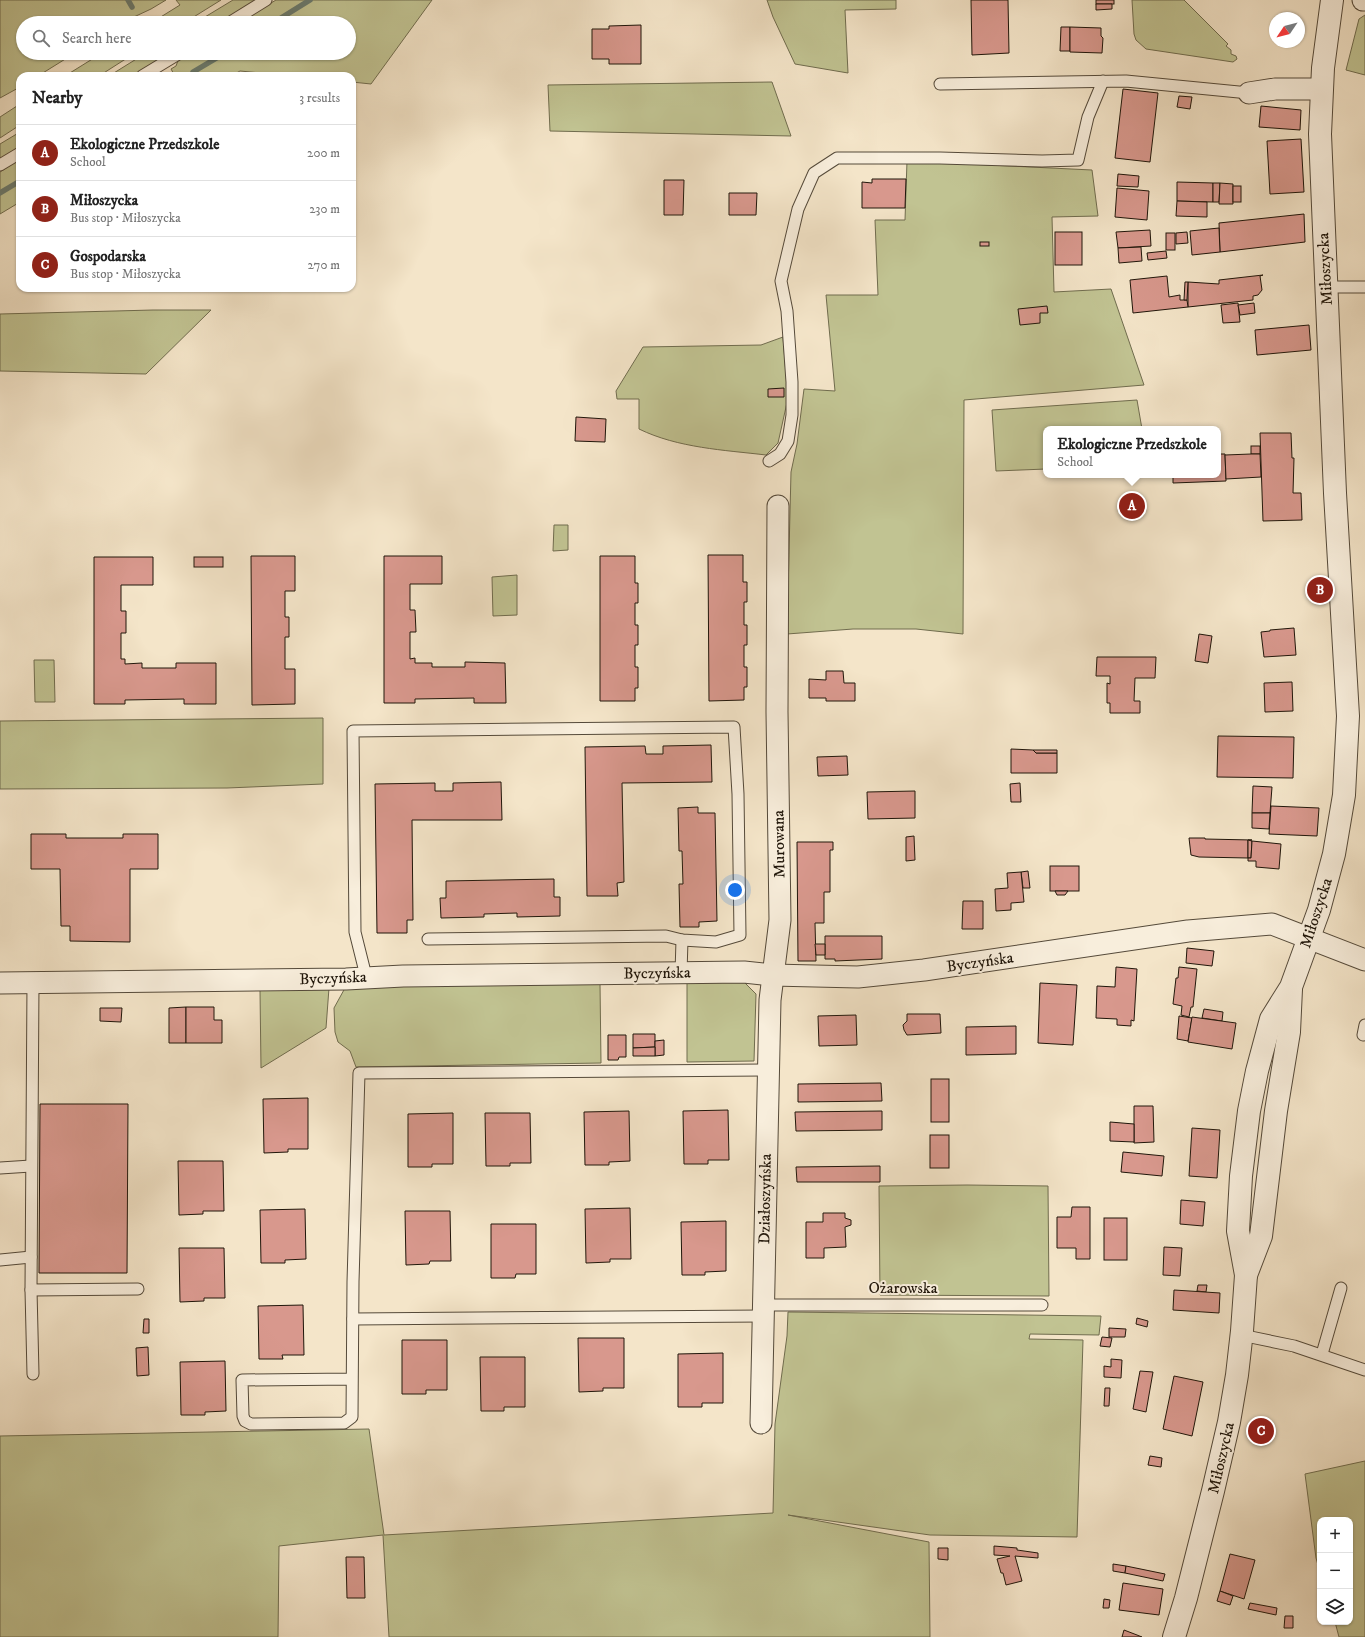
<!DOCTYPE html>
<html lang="en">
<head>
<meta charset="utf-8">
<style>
  :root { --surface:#fff; --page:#f2f2f2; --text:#222; --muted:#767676; --line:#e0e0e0; --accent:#8f2418 }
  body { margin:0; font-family:"IM FELL DW Pica",serif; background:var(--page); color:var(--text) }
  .controls { position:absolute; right:12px; bottom:12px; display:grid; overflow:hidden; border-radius:8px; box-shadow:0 1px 3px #0004 }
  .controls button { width:36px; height:36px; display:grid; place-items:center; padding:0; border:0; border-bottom:1px solid var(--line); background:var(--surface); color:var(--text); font:20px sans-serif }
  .compass { position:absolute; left:1269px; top:12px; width:36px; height:36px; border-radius:50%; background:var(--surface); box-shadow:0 1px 3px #0004; rotate:235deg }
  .you { position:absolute; left:735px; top:890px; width:14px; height:14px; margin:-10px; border:3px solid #fff; border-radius:50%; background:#1a73e8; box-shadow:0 0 0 6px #1a73e833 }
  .badge { display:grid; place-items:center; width:26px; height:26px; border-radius:50%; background:var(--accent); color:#fff; font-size:13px; font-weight:700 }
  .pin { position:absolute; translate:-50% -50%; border:2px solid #fff; box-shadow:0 1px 4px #0006 }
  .popup { position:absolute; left:1043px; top:426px; width:178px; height:52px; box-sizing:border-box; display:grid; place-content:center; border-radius:8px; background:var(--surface); filter:drop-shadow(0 1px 3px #0005); font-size:13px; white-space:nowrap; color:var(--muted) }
  .popup b { font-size:15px; color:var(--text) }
  .popup::after { content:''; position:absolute; left:50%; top:100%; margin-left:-8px; border:8px solid transparent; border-top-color:var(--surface) }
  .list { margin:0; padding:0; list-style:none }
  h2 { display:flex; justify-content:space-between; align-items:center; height:52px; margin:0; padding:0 16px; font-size:17px }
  h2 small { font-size:13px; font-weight:400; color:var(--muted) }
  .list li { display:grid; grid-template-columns:26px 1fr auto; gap:12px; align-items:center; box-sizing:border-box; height:56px; padding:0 16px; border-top:1px solid var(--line) }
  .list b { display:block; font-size:15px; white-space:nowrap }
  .list p { margin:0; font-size:13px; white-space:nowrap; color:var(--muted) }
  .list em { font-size:13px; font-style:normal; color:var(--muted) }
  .icon { flex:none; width:22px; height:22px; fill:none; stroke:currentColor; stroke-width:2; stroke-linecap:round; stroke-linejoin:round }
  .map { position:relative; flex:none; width:1365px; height:1637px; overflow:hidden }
  .search { position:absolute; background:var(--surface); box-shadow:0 1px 3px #0004; left:16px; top:16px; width:340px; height:44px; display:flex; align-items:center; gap:10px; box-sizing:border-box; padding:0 14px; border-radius:22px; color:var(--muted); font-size:15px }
  .panel { position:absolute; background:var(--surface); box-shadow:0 1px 3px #0004; left:16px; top:72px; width:340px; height:220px; border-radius:12px }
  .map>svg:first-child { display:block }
  .green { fill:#c1c392; stroke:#706c4e }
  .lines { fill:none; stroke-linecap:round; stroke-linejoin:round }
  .stream { stroke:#6a7b6f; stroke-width:5.5 }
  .building { fill:#d8988d; stroke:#20160a }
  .service-casing { stroke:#554a3a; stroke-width:13 }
  .minor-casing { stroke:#554a3a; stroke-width:23 }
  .tertiary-casing { stroke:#554a3a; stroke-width:24 }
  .service { stroke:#f8eedc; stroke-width:11 }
  .minor { stroke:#f8eedc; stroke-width:21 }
  .tertiary { stroke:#f8eedc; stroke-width:22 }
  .labels { text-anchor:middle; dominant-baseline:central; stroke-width:4; stroke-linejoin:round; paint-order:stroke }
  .street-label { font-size:16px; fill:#20160a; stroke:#f8eedc }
</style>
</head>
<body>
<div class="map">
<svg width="1365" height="1637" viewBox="0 0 1365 1637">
  <rect width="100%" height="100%" fill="#f4e5c9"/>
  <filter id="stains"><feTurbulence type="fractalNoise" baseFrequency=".005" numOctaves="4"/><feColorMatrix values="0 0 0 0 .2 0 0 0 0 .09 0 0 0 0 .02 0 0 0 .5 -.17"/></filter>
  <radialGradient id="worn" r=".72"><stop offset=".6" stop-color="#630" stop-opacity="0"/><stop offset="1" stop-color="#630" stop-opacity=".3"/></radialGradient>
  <g class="green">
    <polygon points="0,0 166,0 151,9 121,23 23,23 23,53 75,53 38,76 20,76 20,87 0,98"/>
    <polygon points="176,0 221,0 184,23 151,23 180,5"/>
    <polygon points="233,0 256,0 219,23 195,23"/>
    <polygon points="276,0 432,0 371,84 352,82 352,76 292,76 240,71 231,76 175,76 171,69 176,66 179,58 188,53 349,53 349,23 238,23"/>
    <polygon points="767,0 896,0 896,9 845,10 848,73 795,64 773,17"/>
    <polygon points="1132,0 1184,0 1228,44 1226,46 1231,50 1231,54 1236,56 1237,59 1233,62 1146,49 1136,40 1134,34"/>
    <polygon points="1365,15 1365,75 1346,70 1359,19"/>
    <polygon points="102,53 135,53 99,76 65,76"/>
    <polygon points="146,53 155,53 159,60 133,76 109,76"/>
    <polygon points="772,82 791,136 550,131 548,85"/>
    <polygon points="20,104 20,125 0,138 0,117"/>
    <polygon points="20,132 20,147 0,160 0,144"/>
    <polygon points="20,159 20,202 0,214 0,172"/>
    <polygon points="907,161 1092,170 1098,216 1052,217 1054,292 1111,289 1144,385 964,400 963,634 916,629 853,629 787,634 791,472 797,444 804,389 835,391 826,295 878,295 875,220 905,220"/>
    <polygon points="153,310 211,310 146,374 0,371 0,314"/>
    <path d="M783,337L788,398L778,443L766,455C724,450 678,448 639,429V399H617L616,391L643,347L761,345Z"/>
    <polygon points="1137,400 1142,429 1046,429 1046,469 996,471 992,410"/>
    <polygon points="554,525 568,525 568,550 553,551"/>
    <polygon points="517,575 517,615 493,616 492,577"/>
    <polygon points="34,660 54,660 55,702 35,702"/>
    <polygon points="323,718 323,784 227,788 0,789 0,721"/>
    <polygon points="743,981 756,994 754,1061 687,1062 687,982"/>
    <polygon points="600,983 601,1063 356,1067 350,1051 338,1042 335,1032 334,1008 345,988 363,986"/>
    <polygon points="329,988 326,1028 261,1068 260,990"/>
    <polygon points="967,1185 1048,1186 1049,1296 880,1295 879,1186"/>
    <polygon points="788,1312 1101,1316 1099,1335 1030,1334 1029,1339 1083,1340 1077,1537 930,1535 788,1515 929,1542 930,1637 389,1637 383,1535 279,1546 278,1637 0,1637 0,1436 369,1429 384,1535 773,1513 775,1424 787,1336"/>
    <polygon points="1365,1461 1365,1637 1339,1637 1335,1622 1350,1622 1350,1520 1320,1520 1320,1572 1316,1558 1305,1474"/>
  </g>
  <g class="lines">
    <g class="stream">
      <polyline points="128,0 132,7"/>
      <polyline points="273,23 310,0"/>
      <polyline points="192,76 193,72 225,53"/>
      <polyline points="0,193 20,181"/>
    </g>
  </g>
  <g class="building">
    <polygon points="971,0 1008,0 1009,53 972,55"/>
    <rect x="1096" y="0" width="18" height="4"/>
    <polygon points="1096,4 1112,4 1112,9 1096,10"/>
    <polygon points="641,25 641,64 609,64 609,59 592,59 592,29 609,29 609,26"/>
    <polygon points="1061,27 1070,27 1070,51 1060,51"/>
    <polygon points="1070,27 1101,28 1101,36 1103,38 1102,53 1070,52"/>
    <polygon points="1123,89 1158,93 1150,162 1115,158"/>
    <polygon points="1179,96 1192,97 1190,109 1177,107"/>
    <polygon points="1261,106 1301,110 1300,130 1259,127"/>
    <polygon points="1301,139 1304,192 1270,194 1267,141"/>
    <polygon points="1118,174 1139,176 1138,187 1117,186"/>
    <polygon points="872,179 906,179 905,208 862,208 862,182 872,183"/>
    <polygon points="664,180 684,180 683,215 664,215"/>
    <polygon points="1177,182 1213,183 1213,202 1177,201"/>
    <polygon points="1213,183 1220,183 1219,202 1213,202"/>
    <polygon points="1220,183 1233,184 1233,204 1219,204"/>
    <rect x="1233" y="186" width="8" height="16"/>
    <polygon points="1117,188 1149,191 1147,220 1115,217"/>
    <polygon points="729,193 757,193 756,215 729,215"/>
    <polygon points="1177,201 1207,202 1207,217 1176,216"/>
    <polygon points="1304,214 1305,242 1220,252 1219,223"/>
    <polygon points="1219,228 1220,252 1192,255 1190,231"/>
    <polygon points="1150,230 1151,246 1118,248 1116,232"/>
    <rect x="1055" y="232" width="27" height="33"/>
    <polygon points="1187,232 1188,243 1176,244 1176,233"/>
    <rect x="1166" y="233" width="9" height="17"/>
    <rect x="980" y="242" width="9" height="4"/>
    <polygon points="1141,247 1142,261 1119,263 1118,248"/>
    <polygon points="1166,251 1167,258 1148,260 1147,253"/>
    <polygon points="1263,275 1260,276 1262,290 1258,295 1253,296 1253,300 1188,307 1188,282 1219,284 1219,280"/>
    <polygon points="1167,276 1169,297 1180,295 1180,300 1187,300 1188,307 1133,313 1130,280"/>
    <polygon points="1185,282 1188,282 1187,300 1184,300"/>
    <polygon points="1238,303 1240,322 1223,323 1221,305"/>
    <polygon points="1254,303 1255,313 1240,315 1238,305"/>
    <polygon points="1047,306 1048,313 1040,313 1040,323 1020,325 1018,309"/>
    <polygon points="1309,325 1311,350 1257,355 1255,330"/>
    <polygon points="784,388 784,397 768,397 768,389"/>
    <polygon points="576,417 606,419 605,442 575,441"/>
    <polygon points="1260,433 1291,433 1292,458 1294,458 1293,493 1301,493 1302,520 1263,521"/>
    <rect x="1251" y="446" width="9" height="8"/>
    <polygon points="1218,454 1225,454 1226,481 1173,483 1173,475 1218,475"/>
    <polygon points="1251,454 1260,454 1261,477 1226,479 1225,455"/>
    <polygon points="708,555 743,555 743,582 747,582 747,602 744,602 744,625 747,625 747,645 744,645 744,667 747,667 747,687 744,687 744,700 709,701"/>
    <polygon points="251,556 295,556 295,591 285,591 285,617 289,617 289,637 285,637 285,669 295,669 295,704 252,705"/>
    <polygon points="384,556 442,556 442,584 410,584 410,610 415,610 416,632 410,632 410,659 415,658 415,663 432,663 432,667 465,667 465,662 505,663 506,703 474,703 474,698 415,699 415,703 384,703"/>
    <polygon points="600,556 635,556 635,583 638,583 638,603 635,603 635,625 638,625 638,645 635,645 635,667 638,667 638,688 635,688 635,701 600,701"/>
    <polygon points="94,557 153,557 153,585 121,585 121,611 126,611 126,633 121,633 121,659 125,659 125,664 142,663 142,668 176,668 176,663 216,663 216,704 184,704 184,699 125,700 125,704 94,704"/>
    <rect x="194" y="557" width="29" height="10"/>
    <polygon points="1294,628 1296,655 1264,657 1261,632 1270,631 1270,630"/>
    <polygon points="1199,634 1212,636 1208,663 1195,661"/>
    <polygon points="1097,657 1156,657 1155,678 1135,678 1134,701 1140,701 1140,713 1110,713 1110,703 1107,703 1107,683 1110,684 1110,676 1096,676"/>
    <polygon points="826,671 843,671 844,683 855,683 855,701 826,701 826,698 809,698 809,679 826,680"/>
    <polygon points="1292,682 1293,711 1265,712 1264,683"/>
    <polygon points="1218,736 1294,737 1293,778 1217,777"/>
    <polygon points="711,745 712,782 622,783 624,882 617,883 618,896 587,896 585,747 645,746 646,754 663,754 663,746"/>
    <polygon points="1011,749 1033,750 1036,753 1057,753 1057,773 1011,773"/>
    <polygon points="1033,750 1057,750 1057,753 1036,753"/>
    <polygon points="847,756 848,775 818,776 817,757"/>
    <polygon points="501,782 502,820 412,820 413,920 407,920 407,933 377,933 375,784 435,783 435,791 453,791 453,783"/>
    <polygon points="1020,783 1021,802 1011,802 1010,784"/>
    <polygon points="1253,786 1272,787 1270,813 1252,813"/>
    <polygon points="915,791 915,818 868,819 867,792"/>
    <polygon points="1271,806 1319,808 1317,836 1269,834"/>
    <polygon points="698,807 698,813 715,813 717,921 699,922 699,927 680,927 679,884 683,884 682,851 679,851 678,808"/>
    <polygon points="1252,813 1270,813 1269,829 1252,828"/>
    <polygon points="31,834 66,834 66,838 123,838 123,834 158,834 158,869 130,869 130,942 70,941 70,926 61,926 60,869 31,869"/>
    <polygon points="914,836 915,860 906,861 906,837"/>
    <polygon points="1189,838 1205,838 1205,839 1252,840 1248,840 1248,858 1199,857 1191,855"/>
    <polygon points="1248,840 1252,841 1251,858 1248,858"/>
    <polygon points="1252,841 1281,844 1279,869 1256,867 1256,861 1248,861 1248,858 1251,858"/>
    <polygon points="797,842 833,842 833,850 830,850 830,892 824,892 824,923 815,923 816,961 798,961"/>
    <rect x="1050" y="866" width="29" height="25"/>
    <polygon points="1028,871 1030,888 1023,888 1021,872"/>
    <polygon points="1021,872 1024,902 1011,903 1011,910 996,911 995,889 1008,888 1007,873"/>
    <polygon points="554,879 554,897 560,897 560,916 517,917 517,913 484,914 484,917 441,918 440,898 446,898 446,881"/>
    <polygon points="1055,891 1068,891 1065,895 1057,895"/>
    <polygon points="963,901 983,901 983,929 962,929"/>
    <polygon points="825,936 882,936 882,959 835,961 835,959 825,959"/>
    <polygon points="815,944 825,944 825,955 816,955"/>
    <polygon points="1187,948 1214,951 1212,966 1186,963"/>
    <polygon points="1116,967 1137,969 1134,1021 1131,1020 1131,1026 1117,1025 1117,1019 1096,1018 1097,986 1115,987"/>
    <polygon points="1179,967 1197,969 1193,1007 1191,1007 1189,1017 1181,1015 1182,1006 1173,1004 1176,978 1178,978"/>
    <polygon points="1040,983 1077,985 1073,1045 1038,1043"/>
    <polygon points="186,1007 186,1043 169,1043 169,1008"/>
    <polygon points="186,1007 214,1007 214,1020 222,1020 222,1043 186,1043"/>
    <polygon points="100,1008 122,1008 121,1022 100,1021"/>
    <polygon points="1204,1009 1223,1012 1222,1021 1202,1018"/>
    <polygon points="907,1014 940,1014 941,1033 907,1035 904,1030 903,1025 907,1021"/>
    <polygon points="856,1015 857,1045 819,1046 818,1016"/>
    <polygon points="1179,1016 1192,1018 1188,1041 1177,1039"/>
    <polygon points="1192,1017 1236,1023 1232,1049 1188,1042"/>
    <polygon points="1016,1026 1016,1054 966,1055 966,1027"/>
    <polygon points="633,1034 655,1034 655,1047 633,1048"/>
    <polygon points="608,1035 626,1035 626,1057 619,1057 618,1060 608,1060"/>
    <polygon points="664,1040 664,1055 655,1056 655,1041"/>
    <polygon points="655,1047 655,1056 633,1056 633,1048"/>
    <rect x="931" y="1079" width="18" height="43"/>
    <polygon points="881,1083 882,1101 798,1102 798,1084"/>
    <polygon points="308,1098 308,1149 288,1149 288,1152 264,1153 263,1099"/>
    <polygon points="40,1104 128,1104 127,1273 39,1273"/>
    <polygon points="1134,1106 1153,1106 1154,1142 1134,1143"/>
    <polygon points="728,1110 729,1160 708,1160 708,1164 684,1164 683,1111"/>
    <polygon points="629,1111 630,1161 609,1162 609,1165 585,1165 584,1112"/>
    <polygon points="882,1111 882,1130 796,1131 795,1112"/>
    <polygon points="453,1113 453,1164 432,1164 432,1167 408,1167 408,1114"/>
    <polygon points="485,1113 530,1113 531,1163 510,1163 510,1166 486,1166"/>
    <polygon points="1110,1122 1134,1124 1134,1142 1110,1141"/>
    <polygon points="1192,1128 1220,1130 1217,1178 1189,1176"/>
    <rect x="930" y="1135" width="19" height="33"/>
    <polygon points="1123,1152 1164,1156 1162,1176 1121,1172"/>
    <polygon points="178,1161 223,1161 224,1211 203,1211 203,1214 179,1215"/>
    <polygon points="880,1166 880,1182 797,1182 796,1167"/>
    <polygon points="1181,1200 1205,1202 1203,1226 1180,1224"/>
    <polygon points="1072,1207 1090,1207 1090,1259 1076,1259 1076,1248 1057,1248 1057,1217 1071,1217"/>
    <polygon points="630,1208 631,1259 610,1259 610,1262 586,1263 585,1209"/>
    <polygon points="305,1209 306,1259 285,1260 285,1263 261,1263 260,1210"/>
    <polygon points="405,1211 450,1211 451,1261 430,1261 429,1264 406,1265"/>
    <polygon points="823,1213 845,1213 845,1218 851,1220 851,1225 845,1227 846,1247 824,1248 824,1258 806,1258 806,1222 823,1222"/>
    <rect x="1104" y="1218" width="23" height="42"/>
    <polygon points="726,1221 726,1271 705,1272 705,1275 682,1275 681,1222"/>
    <polygon points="491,1224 536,1224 536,1274 516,1274 515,1278 491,1278"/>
    <polygon points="1164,1247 1182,1248 1180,1276 1163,1275"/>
    <polygon points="179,1248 224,1248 225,1298 204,1298 204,1301 180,1302"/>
    <polygon points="1198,1285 1207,1285 1206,1292 1197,1291"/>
    <polygon points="1174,1290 1220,1293 1219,1313 1173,1310"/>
    <polygon points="303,1305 304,1355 282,1355 283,1359 259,1359 258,1306"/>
    <polygon points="1137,1318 1148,1321 1147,1327 1136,1324"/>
    <polygon points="144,1319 149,1319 149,1333 143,1333"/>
    <polygon points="1109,1328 1126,1329 1125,1337 1109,1337"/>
    <polygon points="1102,1337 1112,1338 1110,1347 1100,1346"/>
    <polygon points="578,1338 624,1338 624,1388 603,1388 603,1391 579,1392"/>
    <polygon points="402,1340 447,1340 447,1390 426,1390 426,1394 402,1394"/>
    <polygon points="148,1347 149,1375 137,1376 136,1348"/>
    <polygon points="723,1353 723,1403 702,1403 702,1407 678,1407 678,1354"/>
    <polygon points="480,1357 525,1357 525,1407 504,1407 504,1411 481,1411"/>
    <polygon points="1111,1359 1122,1360 1121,1378 1104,1377 1104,1366 1111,1367"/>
    <polygon points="225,1361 226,1411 205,1412 205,1415 181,1415 180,1362"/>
    <polygon points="1140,1371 1153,1372 1146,1412 1133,1409"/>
    <polygon points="1174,1376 1203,1382 1192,1436 1163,1429"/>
    <polygon points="1105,1388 1110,1388 1109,1406 1104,1406"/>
    <polygon points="1150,1456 1162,1458 1161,1467 1148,1465"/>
    <polygon points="994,1546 1017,1548 1017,1550 1038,1553 1038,1558 1015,1556 1022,1581 1006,1585 1003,1573 1001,1573 997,1559 1010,1556 994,1555"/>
    <polygon points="938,1548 948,1548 948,1560 938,1559"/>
    <polygon points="1230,1554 1255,1560 1244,1599 1220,1591"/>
    <polygon points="346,1557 364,1557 365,1598 347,1598"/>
    <polygon points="1113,1564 1126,1566 1125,1573 1113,1571"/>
    <polygon points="1126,1566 1165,1574 1163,1581 1125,1573"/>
    <polygon points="1123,1583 1163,1589 1159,1615 1119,1610"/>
    <polygon points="1220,1591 1233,1596 1230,1605 1217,1601"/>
    <polygon points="1104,1599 1110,1600 1109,1608 1103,1608"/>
    <polygon points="1250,1603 1277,1608 1276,1615 1248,1609"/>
    <polygon points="1285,1616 1293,1616 1293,1628 1284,1628"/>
    <polygon points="1124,1630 1137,1635 1142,1637 1122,1637"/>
  </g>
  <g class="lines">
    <defs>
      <g id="service">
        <polyline points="229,23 266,0"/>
        <polyline points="142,76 180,53"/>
        <polyline points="940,84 1126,81 1249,93"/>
        <polyline points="0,165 20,153"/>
        <polyline points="1327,287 1365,287"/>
        <polyline points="769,461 780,454 788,441 792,415 792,382 787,311 781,281 798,209 814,173 837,158 940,158 1042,161 1078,160 1088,117 1103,81"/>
        <polyline points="681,973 682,940"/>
        <polyline points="364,977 364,968 355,932 353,731 734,727 738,794 740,935 716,942 682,940 666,936 428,939"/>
        <polyline points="33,983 31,1290 138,1289"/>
        <polyline points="1363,1035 1365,1025"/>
        <polyline points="0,1168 31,1166"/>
        <polyline points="0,1260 31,1257"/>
        <polyline points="31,1290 33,1374"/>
        <polyline points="764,1305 1042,1305"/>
        <polyline points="353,1319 764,1316"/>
        <polyline points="1241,1335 1294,1346 1365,1370"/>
        <polyline points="1322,1354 1341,1288"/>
        <polyline points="352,1379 242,1380 243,1416 245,1421 251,1424 344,1423 352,1417 353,1282 359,1073 768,1070"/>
      </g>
      <g id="minor">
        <polyline points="1363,0 1365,0"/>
        <polyline points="1249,93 1275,89 1321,89"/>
        <polyline points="0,983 346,979 403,976 744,972 772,975 858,977 924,970 1188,931 1272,924 1365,960"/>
        <polyline points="761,1423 770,1000 780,920 777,712 778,506"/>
      </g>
      <g id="tertiary">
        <polyline points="1246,1275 1261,1236 1276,1111 1289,1032 1291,989"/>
        <polyline points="1174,1637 1186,1598 1213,1491 1229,1422 1237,1375 1242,1331 1246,1275 1238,1231 1241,1176 1249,1111 1257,1071 1271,1019 1291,987 1319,910 1334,854 1344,795 1348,716 1335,493 1320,134 1323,68 1332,0"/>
      </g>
    </defs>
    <use href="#service" class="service-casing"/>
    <use href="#minor" class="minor-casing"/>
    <use href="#tertiary" class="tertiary-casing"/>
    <use href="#service" class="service"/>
    <use href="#minor" class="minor"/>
    <use href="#tertiary" class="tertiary"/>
  </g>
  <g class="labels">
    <g class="street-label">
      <text transform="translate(1325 269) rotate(-93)">Miłoszycka</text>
      <text transform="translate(779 844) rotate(-91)">Murowana</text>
      <text transform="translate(1316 913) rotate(-72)">Miłoszycka</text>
      <text transform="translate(980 962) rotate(-8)">Byczyńska</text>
      <text transform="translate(657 973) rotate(-1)">Byczyńska</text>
      <text transform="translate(333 978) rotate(-2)">Byczyńska</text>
      <text transform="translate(765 1199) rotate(-89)">Działoszyńska</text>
      <text x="903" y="1288">Ożarowska</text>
      <text transform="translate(1221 1458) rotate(-77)">Miłoszycka</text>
    </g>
  </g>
  <rect width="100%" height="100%" filter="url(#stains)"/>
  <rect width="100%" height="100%" fill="url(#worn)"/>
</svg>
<div class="controls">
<button>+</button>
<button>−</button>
<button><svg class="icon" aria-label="layers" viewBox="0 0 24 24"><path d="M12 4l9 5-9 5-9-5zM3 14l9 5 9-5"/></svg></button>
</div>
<svg class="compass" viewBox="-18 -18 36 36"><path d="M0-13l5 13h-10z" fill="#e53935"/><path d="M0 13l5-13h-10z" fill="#767676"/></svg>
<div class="you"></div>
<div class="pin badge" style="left:1132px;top:506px">A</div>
<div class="popup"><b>Ekologiczne Przedszkole</b>School</div>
<div class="pin badge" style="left:1320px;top:590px">B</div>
<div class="pin badge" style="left:1261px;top:1431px">C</div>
<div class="search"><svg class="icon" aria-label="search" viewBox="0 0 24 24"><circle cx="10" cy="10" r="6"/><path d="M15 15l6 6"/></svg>Search here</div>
<section class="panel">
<h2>Nearby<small>3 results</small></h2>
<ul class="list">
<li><span class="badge">A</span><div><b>Ekologiczne Przedszkole</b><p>School</p></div><em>200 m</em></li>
<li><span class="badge">B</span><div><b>Miłoszycka</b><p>Bus stop · Miłoszycka</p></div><em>230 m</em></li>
<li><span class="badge">C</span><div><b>Gospodarska</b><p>Bus stop · Miłoszycka</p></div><em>270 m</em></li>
</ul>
</section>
</div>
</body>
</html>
